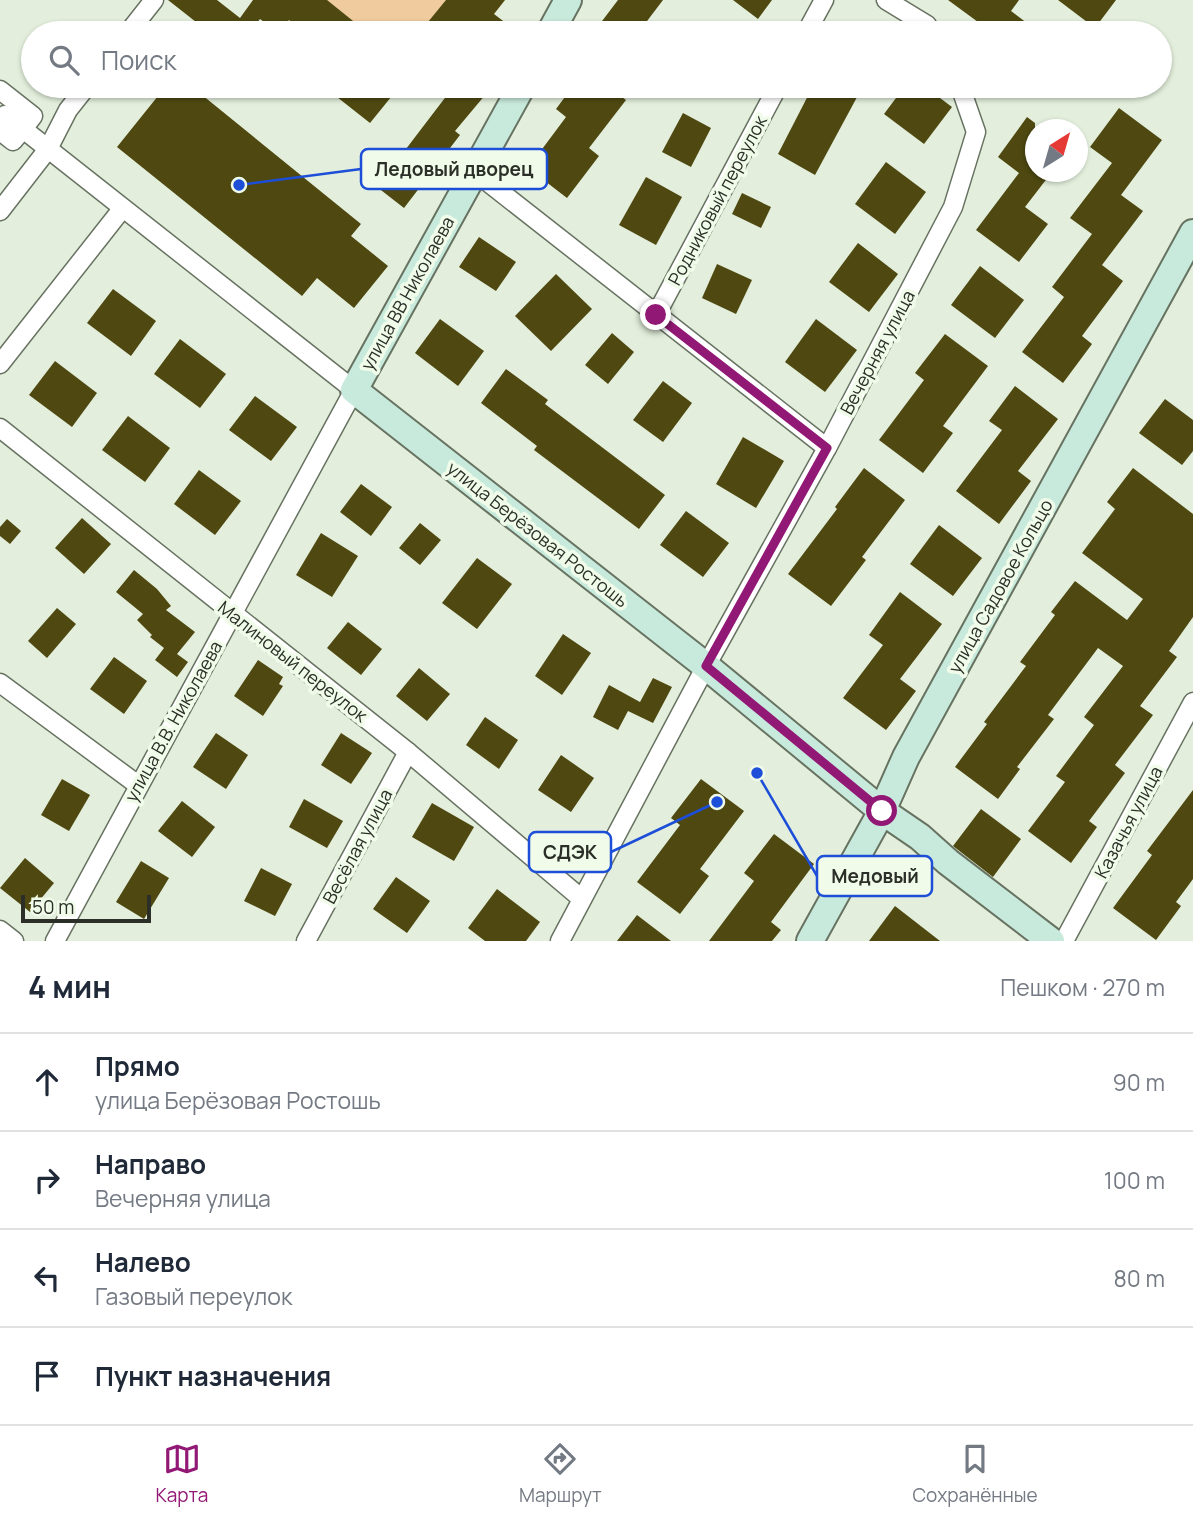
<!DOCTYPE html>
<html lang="ru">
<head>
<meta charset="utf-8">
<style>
  :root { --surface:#fff; --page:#f2f2f3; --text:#1f2937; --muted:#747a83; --line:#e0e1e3; --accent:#921875 }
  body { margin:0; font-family:Manrope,sans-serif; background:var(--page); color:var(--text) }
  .compass { position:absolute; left:1025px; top:119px; width:63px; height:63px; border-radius:50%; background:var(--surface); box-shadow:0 2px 5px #0004; rotate:37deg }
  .scale { position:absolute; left:21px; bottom:18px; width:130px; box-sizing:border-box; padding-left:7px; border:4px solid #2b2f28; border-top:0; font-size:19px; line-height:24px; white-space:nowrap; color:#2b2f28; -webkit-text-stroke:5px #f0fce9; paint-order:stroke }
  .stop { position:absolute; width:21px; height:21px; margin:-16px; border:5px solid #921875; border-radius:50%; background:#fff }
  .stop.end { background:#921875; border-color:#fff; box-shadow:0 2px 7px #0008 }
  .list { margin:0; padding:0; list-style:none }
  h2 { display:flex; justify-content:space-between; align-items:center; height:91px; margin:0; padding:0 28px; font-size:30px }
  h2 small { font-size:23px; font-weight:400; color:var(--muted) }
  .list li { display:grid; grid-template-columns:46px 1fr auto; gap:21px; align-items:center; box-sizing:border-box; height:98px; padding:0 28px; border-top:2px solid var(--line) }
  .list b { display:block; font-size:26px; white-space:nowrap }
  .list p { margin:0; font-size:23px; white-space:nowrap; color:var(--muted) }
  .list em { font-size:23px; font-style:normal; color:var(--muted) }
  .icon { flex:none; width:38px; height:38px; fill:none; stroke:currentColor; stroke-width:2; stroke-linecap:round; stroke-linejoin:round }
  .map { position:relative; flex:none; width:1193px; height:941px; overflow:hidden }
  .search { position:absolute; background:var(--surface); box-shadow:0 2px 5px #0004; left:21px; right:21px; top:21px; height:77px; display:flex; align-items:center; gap:18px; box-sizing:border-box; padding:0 24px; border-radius:38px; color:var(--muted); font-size:26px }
  .sheet { height:483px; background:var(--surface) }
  nav { display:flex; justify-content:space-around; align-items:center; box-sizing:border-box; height:98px; border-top:2px solid var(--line); background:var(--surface); font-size:19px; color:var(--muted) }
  nav a { display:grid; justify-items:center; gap:4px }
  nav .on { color:var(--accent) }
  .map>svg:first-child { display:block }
  .green { fill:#efcb9e }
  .building { fill:#4f4911 }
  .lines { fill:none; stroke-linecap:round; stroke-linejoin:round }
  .street-casing { stroke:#677261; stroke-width:21 }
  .secondary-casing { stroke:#677261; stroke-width:30 }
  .street { stroke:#fff; stroke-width:18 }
  .secondary { stroke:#c8eadd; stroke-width:26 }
  .route { stroke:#921875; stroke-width:9 }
  .labels { text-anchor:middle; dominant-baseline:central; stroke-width:7; stroke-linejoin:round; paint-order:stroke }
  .street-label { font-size:18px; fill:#2b2f28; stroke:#f0fce9 }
  .leader { fill:none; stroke:#1d4ed8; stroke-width:2.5 }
  .callout-dot { fill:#1d4ed8; stroke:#f0fce9; stroke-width:2.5 }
  .callout { fill:#f0fce9; stroke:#1d4ed8; stroke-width:2.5 }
  .callout-label { font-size:19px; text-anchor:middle; font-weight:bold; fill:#2b2f28 }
</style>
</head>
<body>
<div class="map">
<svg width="1193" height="941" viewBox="0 0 1193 941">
  <rect width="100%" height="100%" fill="#e3efdc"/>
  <polygon class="green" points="262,0 505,0 478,33 306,33"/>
  <g class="building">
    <polygon points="168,0 217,0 240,18 253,0 327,0 368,33 305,33 289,20 279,33 260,19 253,28 259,33 210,33"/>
    <polygon points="446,0 505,0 494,14 519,33 419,33"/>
    <polygon points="618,0 663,0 638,33 593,33"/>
    <polygon points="733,0 772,0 758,19"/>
    <polygon points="948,0 1019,0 1011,11 1040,33 993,33"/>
    <polygon points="1058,0 1116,0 1095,28"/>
    <polygon points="166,86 191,86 361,224 351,236 388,266 354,308 317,278 302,296 117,147"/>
    <polygon points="323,86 400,86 370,123"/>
    <polygon points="454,86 476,86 486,94 455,131 460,135 404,208 377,187"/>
    <polygon points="573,86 607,86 626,100 589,148 599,156 567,198 528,168 566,117 556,109"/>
    <polygon points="813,86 863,86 815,175 778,154"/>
    <polygon points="905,86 924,86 952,107 924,144 884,114"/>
    <polygon points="1119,108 1162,140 1121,195 1143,211 1102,265 1123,281 1082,336 1092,344 1063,383 1022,352 1064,297 1052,287 1092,234 1070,218 1112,163 1090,147"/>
    <polygon points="683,113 711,128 691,167 662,152"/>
    <polygon points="1027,117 1035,123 1035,172 1052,172 1025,207 1048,224 1019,262 976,230 1019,173 998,157"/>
    <polygon points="886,162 926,192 895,234 855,204"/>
    <polygon points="646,177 682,197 656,245 619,225"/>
    <polygon points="742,193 771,207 761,228 732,214"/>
    <polygon points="479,237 516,262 496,291 459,267"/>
    <polygon points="858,243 898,274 869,312 829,282"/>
    <polygon points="717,264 752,280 736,314 702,298"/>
    <polygon points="980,266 1024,300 995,338 951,305"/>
    <polygon points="556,274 592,309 551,351 515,316"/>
    <polygon points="113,289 156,321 131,356 87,323"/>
    <polygon points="440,319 484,351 458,386 415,353"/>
    <polygon points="816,319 857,350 825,392 785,362"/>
    <polygon points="612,333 634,352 608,384 585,365"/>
    <polygon points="945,334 988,366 943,426 953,433 923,473 879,440 924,380 915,373"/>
    <polygon points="180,339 226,374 200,408 154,374"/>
    <polygon points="55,361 97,393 72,427 29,395"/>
    <polygon points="506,369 548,400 545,404 665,495 639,529 534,450 537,446 481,403"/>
    <polygon points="663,381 692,403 663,442 633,420"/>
    <polygon points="1015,386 1058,419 1018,471 1031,481 999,524 956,491 1002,430 989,421"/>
    <polygon points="255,396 297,427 271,461 229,430"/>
    <polygon points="1165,399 1193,420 1193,451 1182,465 1139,433"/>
    <polygon points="128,416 170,448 145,482 102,450"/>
    <polygon points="743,437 784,461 756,508 716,484"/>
    <polygon points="864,468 905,500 862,557 866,560 831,606 788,574 837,509 835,507"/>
    <polygon points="1133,468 1193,514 1193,617 1169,651 1177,657 1140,706 1153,715 1115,765 1125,773 1089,821 1097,827 1071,863 1028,831 1065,782 1056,776 1094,725 1084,717 1123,666 1098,648 1048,715 1054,719 1017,767 1020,769 998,799 955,767 987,724 984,722 1026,666 1020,662 1055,615 1051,612 1075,581 1127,620 1143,599 1082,553 1115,509 1107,502"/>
    <polygon points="199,470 241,501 215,535 174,504"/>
    <polygon points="361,484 392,507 371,536 340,512"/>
    <polygon points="686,511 729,543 703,577 660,545"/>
    <polygon points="82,518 111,544 84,574 55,548"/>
    <polygon points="7,519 21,531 10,544 0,536 0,527"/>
    <polygon points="420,523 441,540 420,565 399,548"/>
    <polygon points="939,525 982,558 953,596 910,564"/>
    <polygon points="321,533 358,556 332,597 296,575"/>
    <polygon points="477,558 512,584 477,629 442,603"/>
    <polygon points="134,570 157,589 171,606 166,610 195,632 177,654 188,662 177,677 155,660 164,648 150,637 152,635 137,620 143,614 116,592"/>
    <polygon points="900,592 942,624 900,679 916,691 886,730 843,698 883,645 869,635"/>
    <polygon points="57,608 76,624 47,658 28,641"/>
    <polygon points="348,622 382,649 361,675 327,648"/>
    <polygon points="563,634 591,653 562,695 535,676"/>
    <polygon points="114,657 147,681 124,714 90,689"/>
    <polygon points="258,660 283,677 279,684 283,686 263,716 234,696"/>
    <polygon points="419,668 450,694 427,721 396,696"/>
    <polygon points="653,678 672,687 653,723 628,711 618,730 593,717 609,685 640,702"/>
    <polygon points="485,717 518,740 499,769 466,745"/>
    <polygon points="216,733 248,755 226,789 193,767"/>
    <polygon points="341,733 372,753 351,784 321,765"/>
    <polygon points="561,755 594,778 571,812 538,790"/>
    <polygon points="62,779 90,795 69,831 41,815"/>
    <polygon points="701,779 744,811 700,869 709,876 680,914 637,882 680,825 671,818"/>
    <polygon points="1193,790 1193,879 1176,902 1181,906 1156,940 1113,908 1152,855 1147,851"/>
    <polygon points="304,799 343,821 327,848 289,827"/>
    <polygon points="182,801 215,827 192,857 158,831"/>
    <polygon points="432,803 474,827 454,861 412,837"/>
    <polygon points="981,809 1021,839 993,877 953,846"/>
    <polygon points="774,834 814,864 771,922 781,930 772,941 709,941 754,881 744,873"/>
    <polygon points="25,858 54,883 30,912 0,888"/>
    <polygon points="141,861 169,878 144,919 116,902"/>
    <polygon points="261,868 292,884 275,916 244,901"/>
    <polygon points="396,877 430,901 407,933 373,909"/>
    <polygon points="497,889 540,922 526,941 485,941 468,928"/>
    <polygon points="895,906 940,941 869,941"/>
    <polygon points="637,915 671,941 617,941"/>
  </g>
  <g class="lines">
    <defs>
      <g id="street">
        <polyline points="886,0 927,25 932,33"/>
        <polyline points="128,33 154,0"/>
        <polyline points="806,33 824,0"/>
        <polyline points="0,90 33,116 23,129 354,390 55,941"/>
        <polyline points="0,131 13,141 23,129 5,115"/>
        <polyline points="475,172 827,448"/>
        <polyline points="0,211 48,149 68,110 87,86"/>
        <polyline points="656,315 778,86"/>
        <polyline points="0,364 122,209"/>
        <polyline points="0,428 408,752 582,899"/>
        <polyline points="0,683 138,785"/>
        <polyline points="0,930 14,941"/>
        <polyline points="306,941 408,752"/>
        <polyline points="560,941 706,666 827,448 953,207 976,132 960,86"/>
        <polyline points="1064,941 1193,702"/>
      </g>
      <g id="secondary">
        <polyline points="550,33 568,0"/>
        <polyline points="522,86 354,390 706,666 882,811 920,837 948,862 1051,941"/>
        <polyline points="810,941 882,811 906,757 1193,233"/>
      </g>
    </defs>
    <use href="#street" class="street-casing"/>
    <use href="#secondary" class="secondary-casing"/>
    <use href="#street" class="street"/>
    <use href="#secondary" class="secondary"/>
  </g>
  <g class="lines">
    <polyline class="route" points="656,315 827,448 706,666 882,811"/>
  </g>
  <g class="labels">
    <g class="street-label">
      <text transform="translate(717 200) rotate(-62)">Родниковый переулок</text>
      <text transform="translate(407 293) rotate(-61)">улица ВВ Николаева</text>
      <text transform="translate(877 352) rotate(-62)">Вечерняя улица</text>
      <text transform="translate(538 534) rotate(38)">улица Берёзовая Ростошь</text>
      <text transform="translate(1000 586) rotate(-61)">улица Садовое Кольцо</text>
      <text transform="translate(293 661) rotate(38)">Малиновый переулок</text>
      <text transform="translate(173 721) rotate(-61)">улица В.В. Николаева</text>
      <text transform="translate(1128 822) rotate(-62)">Казачья улица</text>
      <text transform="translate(357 846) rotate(-62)">Весёлая улица</text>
    </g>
  </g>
  <path class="leader" d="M239 185L361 169M717 802L611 852M757 773L817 876"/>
  <g class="callout-dot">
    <circle cx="239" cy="185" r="7"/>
    <circle cx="717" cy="802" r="7"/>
    <circle cx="757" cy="773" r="7"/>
  </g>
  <g class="callout">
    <rect x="361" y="149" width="186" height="40" rx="7"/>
    <rect x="529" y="832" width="82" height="40" rx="7"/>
    <rect x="817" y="856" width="115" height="40" rx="7"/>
  </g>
  <g class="callout-label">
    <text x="454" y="176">Ледовый дворец</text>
    <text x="570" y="859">СДЭК</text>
    <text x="875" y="883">Медовый</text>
  </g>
</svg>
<svg class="compass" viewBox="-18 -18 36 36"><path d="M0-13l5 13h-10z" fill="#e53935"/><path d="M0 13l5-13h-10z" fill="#747a83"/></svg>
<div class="scale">50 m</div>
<div class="stop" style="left:882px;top:811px"></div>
<div class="stop end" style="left:656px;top:315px"></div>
<div class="search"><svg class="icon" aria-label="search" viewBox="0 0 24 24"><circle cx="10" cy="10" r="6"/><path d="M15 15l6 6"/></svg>Поиск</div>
</div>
<section class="sheet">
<h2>4 мин<small>Пешком · 270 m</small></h2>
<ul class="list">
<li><svg class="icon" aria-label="ahead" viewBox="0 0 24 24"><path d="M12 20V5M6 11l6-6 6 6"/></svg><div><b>Прямо</b><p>улица Берёзовая Ростошь</p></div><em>90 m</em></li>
<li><svg class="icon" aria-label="right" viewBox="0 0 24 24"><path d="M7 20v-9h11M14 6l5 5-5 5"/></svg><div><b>Направо</b><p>Вечерняя улица</p></div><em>100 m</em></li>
<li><svg class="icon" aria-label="left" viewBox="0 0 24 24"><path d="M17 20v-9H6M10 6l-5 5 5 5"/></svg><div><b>Налево</b><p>Газовый переулок</p></div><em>80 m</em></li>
<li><svg class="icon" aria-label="arrive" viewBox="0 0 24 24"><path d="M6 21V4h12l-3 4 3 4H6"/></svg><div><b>Пункт назначения</b></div></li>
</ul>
</section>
<nav>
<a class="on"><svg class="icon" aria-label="map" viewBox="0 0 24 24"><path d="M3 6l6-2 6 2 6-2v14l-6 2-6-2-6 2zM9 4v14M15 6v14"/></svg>Карта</a>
<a><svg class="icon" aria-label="directions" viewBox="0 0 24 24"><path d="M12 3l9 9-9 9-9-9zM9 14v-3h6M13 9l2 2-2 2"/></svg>Маршрут</a>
<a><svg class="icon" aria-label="saved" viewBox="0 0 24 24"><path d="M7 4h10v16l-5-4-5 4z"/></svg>Сохранённые</a>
</nav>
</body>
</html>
